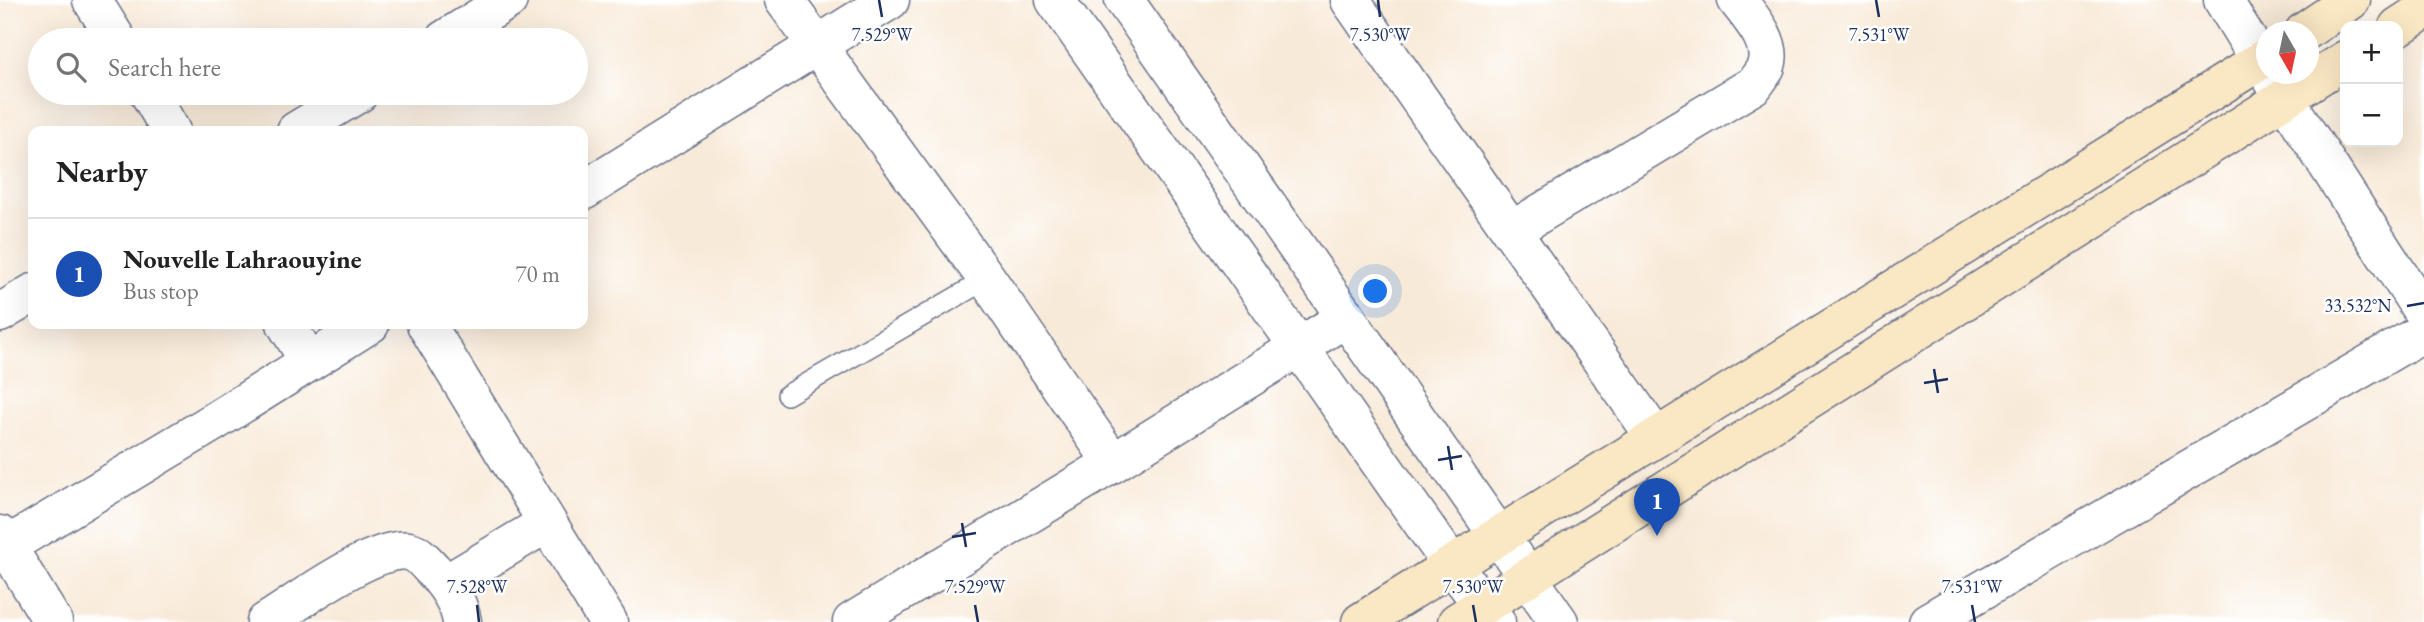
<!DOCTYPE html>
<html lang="en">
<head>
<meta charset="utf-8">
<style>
  :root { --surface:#fff; --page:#f2f2f2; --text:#222; --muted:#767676; --line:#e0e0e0; --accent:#d93025 }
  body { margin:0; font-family:"EB Garamond",serif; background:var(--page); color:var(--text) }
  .controls { position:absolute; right:21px; top:21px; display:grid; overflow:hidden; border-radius:14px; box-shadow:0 7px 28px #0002 }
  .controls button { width:63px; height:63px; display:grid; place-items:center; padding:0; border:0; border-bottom:2px solid var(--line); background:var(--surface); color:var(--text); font:35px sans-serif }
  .compass { position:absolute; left:2256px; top:21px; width:63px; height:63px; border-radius:50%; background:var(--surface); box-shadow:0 7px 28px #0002; rotate:171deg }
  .you { position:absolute; left:1376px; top:292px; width:24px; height:24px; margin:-18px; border:5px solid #fff; border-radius:50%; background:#1a73e8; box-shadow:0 0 0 10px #1a73e833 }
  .badge { display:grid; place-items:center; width:46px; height:46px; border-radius:50%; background:var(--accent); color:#fff; font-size:23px; font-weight:700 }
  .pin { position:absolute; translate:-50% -58px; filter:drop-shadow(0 2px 4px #0008) }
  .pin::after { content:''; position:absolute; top:37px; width:24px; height:21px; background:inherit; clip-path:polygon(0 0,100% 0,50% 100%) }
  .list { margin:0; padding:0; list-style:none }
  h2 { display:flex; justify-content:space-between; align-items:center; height:91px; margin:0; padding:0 28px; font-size:30px }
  h2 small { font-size:23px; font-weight:400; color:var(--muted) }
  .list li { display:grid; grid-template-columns:46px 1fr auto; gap:21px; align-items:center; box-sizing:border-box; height:112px; padding:0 28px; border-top:2px solid var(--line) }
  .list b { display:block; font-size:26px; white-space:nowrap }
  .list p { margin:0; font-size:23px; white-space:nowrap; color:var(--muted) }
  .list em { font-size:23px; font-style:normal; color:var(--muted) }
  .icon { flex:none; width:38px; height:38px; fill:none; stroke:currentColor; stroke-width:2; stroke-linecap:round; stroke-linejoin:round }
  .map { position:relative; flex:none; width:2424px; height:622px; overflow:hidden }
  .search { position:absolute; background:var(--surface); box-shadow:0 7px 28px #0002; left:28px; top:28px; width:560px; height:77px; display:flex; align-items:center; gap:18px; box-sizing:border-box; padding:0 24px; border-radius:38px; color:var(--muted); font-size:26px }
  .panel { position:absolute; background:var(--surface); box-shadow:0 7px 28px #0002; left:28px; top:126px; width:560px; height:203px; border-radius:14px }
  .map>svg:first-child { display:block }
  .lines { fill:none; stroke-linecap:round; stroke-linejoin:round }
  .lane-casing { stroke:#687089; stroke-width:22 }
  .street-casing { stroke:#687089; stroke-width:41 }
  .secondary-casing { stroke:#687089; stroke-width:41 }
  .lane { stroke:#fff; stroke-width:19 }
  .street { stroke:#fff; stroke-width:38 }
  .secondary { stroke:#fae7c3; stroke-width:38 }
  .ticks { fill:none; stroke:#1b2f5e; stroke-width:2.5 }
  .ticks-label { font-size:18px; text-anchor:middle; fill:#1b2f5e; stroke:#fff; stroke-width:5; stroke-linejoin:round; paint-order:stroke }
</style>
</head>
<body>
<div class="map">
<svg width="2424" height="622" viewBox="0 0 2424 622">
  <rect width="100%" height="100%" fill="#fff"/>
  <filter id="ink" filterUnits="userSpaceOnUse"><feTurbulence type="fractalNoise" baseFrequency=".0143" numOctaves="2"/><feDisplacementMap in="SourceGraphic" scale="14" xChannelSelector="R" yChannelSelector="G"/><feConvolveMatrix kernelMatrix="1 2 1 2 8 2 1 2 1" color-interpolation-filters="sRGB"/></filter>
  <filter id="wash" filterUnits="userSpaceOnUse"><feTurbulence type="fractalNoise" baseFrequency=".00686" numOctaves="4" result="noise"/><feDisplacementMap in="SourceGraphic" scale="28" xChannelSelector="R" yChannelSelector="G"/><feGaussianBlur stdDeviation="1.57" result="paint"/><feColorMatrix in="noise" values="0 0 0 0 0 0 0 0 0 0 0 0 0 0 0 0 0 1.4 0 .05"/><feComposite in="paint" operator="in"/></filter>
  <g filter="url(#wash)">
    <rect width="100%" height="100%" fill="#f8ead8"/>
  </g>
  <g filter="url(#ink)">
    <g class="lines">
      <defs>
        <polyline id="lane" points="787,395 987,279"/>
        <g id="street">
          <polyline points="92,0 117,40"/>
          <polyline points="784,0 987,279 1113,463"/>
          <polyline points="1055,0 1452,565 1496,622"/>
          <polyline points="1124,0 1559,622"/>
          <polyline points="1350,0 1656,438"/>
          <polyline points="2223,0 2266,70"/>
          <polyline points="444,40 508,0"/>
          <polyline points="2269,74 2424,314"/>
          <polyline points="149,93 171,131"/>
          <polyline points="296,131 359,93"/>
          <polyline points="583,191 890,0"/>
          <path d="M1511,231L1754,85C1758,79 1764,72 1766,66C1774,42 1750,17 1737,0"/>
          <polyline points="0,313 33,293"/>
          <polyline points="286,324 309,361"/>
          <polyline points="426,324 608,622"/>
          <polyline points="0,535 53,622"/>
          <polyline points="0,550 212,423 370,324"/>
          <polyline points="446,584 547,523"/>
          <path d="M266,622C297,603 374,545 409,551C419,553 427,564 434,571C447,585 459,602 462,622"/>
          <polyline points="852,622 1113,463 1347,317"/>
          <polyline points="1928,622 2424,332"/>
        </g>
        <g id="secondary">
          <polyline points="2398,27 2424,10"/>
          <polyline points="2304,32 2351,0"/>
          <polyline points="1361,622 2266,57"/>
          <polyline points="1457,622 2345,60"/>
        </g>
      </defs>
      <use href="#lane" class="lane-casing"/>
      <use href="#street" class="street-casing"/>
      <use href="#secondary" class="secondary-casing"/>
      <use href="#lane" class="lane"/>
      <use href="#street" class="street"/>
      <use href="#secondary" class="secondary"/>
    </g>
  </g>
  <path class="ticks" d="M879,0L882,17M1378,0L1380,17M1876,0L1879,17M2407,306L2424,303M1934,369L1938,393M1924,383L1948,379M1448,446L1452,470M1438,460L1462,456M962,523L966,547M952,537L976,533M477,605L479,622M975,605L978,622M1473,605L1476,622M1972,605L1975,622"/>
  <g class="ticks-label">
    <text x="882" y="41">7.529°W</text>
    <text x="1380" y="41">7.530°W</text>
    <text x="1879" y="41">7.531°W</text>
    <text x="2358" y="312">33.532°N</text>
    <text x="477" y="593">7.528°W</text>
    <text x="975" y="593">7.529°W</text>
    <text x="1473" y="593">7.530°W</text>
    <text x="1972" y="593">7.531°W</text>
  </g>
</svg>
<div class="controls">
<button>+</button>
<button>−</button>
</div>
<svg class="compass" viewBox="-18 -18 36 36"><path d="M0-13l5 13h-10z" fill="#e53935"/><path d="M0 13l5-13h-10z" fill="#767676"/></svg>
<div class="you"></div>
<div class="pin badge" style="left:1657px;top:536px;background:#1a4fb4">1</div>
<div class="search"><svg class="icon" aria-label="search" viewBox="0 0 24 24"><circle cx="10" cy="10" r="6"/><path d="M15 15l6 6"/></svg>Search here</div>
<section class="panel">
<h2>Nearby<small></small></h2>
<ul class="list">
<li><span class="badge" style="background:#1a4fb4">1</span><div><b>Nouvelle Lahraouyine</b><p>Bus stop</p></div><em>70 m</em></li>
</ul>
</section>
</div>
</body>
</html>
